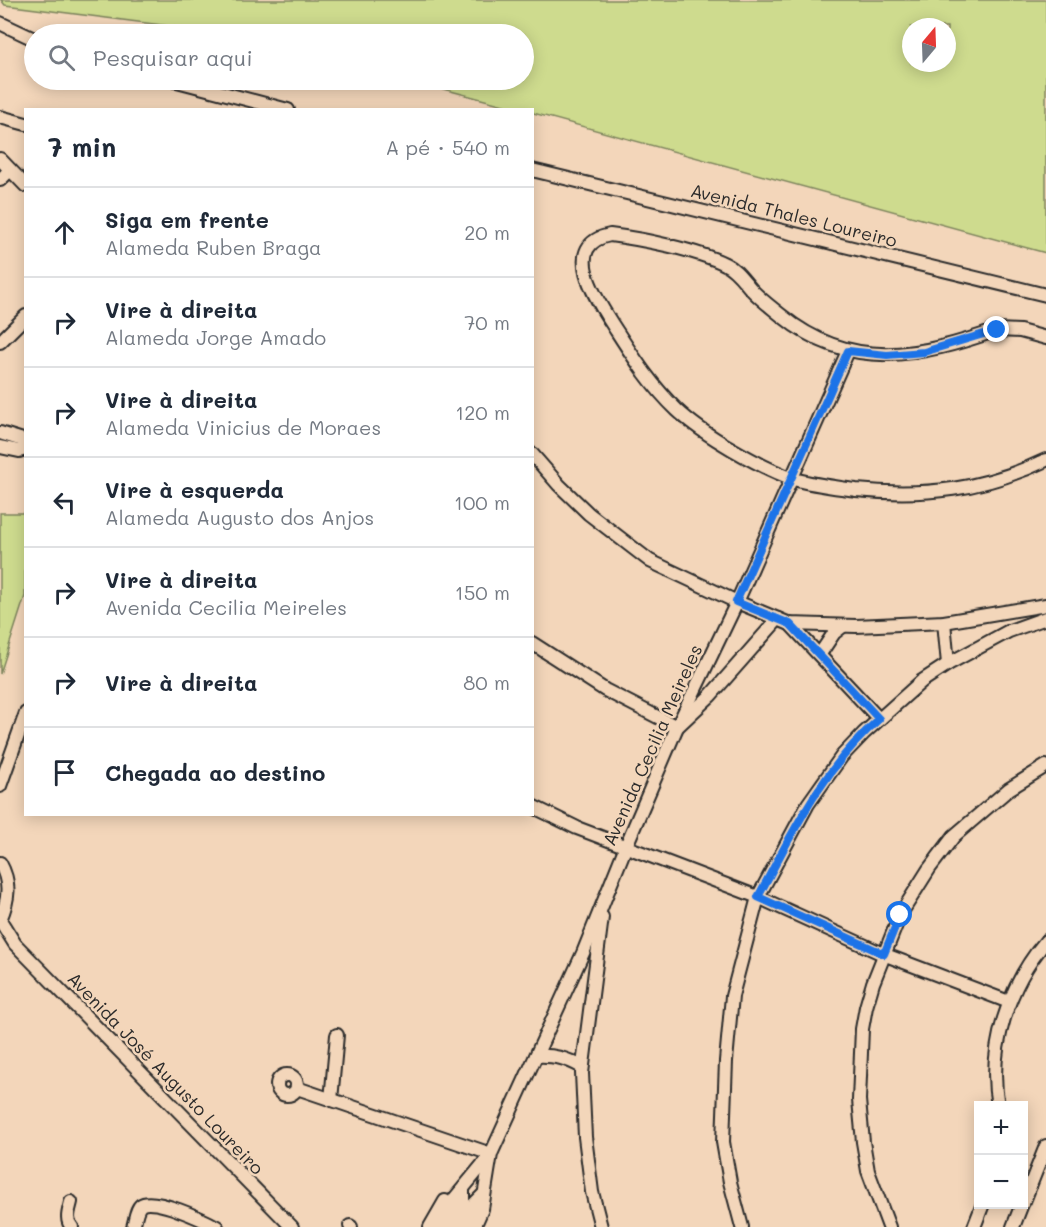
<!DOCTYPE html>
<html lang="pt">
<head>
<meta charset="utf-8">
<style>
  :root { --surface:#fff; --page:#f2f2f3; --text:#1f2937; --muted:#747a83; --line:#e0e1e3 }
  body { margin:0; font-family:Mali,sans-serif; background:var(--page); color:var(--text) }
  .controls { position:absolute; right:18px; bottom:18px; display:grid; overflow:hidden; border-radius:0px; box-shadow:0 3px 15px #0003 }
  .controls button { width:54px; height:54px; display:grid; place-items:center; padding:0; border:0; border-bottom:2px solid var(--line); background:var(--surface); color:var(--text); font:30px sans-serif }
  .compass { position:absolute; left:902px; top:18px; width:54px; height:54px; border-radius:50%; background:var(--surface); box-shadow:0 3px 15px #0003; rotate:19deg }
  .stop { position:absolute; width:18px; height:18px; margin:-14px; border:4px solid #1a73e8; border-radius:50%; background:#fff }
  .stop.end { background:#1a73e8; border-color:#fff; box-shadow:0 2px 6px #0008 }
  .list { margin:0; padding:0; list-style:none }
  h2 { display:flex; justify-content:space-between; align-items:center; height:78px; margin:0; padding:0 24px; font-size:26px }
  h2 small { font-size:20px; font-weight:400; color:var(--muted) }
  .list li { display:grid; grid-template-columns:39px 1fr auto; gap:18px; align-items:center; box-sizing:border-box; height:90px; padding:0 24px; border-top:2px solid var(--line) }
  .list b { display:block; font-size:22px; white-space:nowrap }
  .list p { margin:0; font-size:20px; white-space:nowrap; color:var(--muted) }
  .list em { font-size:20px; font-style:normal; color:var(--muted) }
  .icon { flex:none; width:33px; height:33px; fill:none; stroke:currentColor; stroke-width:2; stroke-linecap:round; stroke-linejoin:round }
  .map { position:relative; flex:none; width:1046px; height:1227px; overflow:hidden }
  .search { position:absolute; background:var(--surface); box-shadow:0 3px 15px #0003; left:24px; top:24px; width:510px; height:66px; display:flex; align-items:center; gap:15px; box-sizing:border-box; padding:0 21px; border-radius:33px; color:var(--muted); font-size:22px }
  .panel { position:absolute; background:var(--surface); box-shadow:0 3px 15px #0003; left:24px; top:108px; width:510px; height:708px; border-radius:0px }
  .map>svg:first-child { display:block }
  .green { fill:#cedb8e; stroke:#7c835c; stroke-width:1.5; fill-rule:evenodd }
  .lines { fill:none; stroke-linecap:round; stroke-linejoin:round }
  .minor-casing { stroke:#2b2b2b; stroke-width:16 }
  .minor { stroke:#f3d6ba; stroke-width:12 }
  .route { stroke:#1a73e8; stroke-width:8 }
  .labels { text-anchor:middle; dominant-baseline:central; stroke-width:5; stroke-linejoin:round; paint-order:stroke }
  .street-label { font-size:18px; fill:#2b2b2b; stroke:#f3d6ba }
</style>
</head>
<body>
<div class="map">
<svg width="1046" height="1227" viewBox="0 0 1046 1227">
  <rect width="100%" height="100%" fill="#f3d6ba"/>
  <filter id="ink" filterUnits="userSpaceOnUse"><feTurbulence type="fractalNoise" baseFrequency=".0167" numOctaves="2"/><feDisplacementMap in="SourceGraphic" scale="12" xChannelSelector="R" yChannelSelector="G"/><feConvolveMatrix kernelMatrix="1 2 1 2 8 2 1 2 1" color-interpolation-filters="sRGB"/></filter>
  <g filter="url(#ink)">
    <g class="green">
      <path d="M1,0H1046V253L533,113L532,110L519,109L409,80H524V34H232L5,5ZM911,27H947V63H911Z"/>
      <polygon points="0,513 25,513 25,596 0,674"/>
    </g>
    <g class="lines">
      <defs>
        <g id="minor">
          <polyline points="0,23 34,39"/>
          <polyline points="173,80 288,110"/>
          <polyline points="0,117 26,124"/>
          <polyline points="0,159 26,186"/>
          <polyline points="532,170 1046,295"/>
          <polyline points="0,180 10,170"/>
          <path d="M1046,338L1020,331L997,330C920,357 851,372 782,316C771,307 760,299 751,289C743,280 736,269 725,264C697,250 642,239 610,235C559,245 598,302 614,327C634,358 650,384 677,410C693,425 713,438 732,449C751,460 773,472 794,479C814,485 835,487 856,490C924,497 983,490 1046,460"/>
          <polyline points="0,342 26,316"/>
          <polyline points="0,433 26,441"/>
          <polyline points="0,447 19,451 26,449"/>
          <polyline points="532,454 559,485 589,514 650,561 737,602 790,624 856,626 944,622 1046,605"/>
          <polyline points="944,622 948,664"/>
          <polyline points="790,624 879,719"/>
          <polyline points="532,643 605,690 677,727 710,696 778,619"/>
          <polyline points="820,654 834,633 843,626"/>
          <polyline points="0,786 26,713"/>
          <polyline points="532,806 577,828 758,897 883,954 1009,1002"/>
          <path d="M0,863C11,883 9,899 0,920L15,944L292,1227"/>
          <path d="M536,1056C554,1055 566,1058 582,1067"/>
          <circle cx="287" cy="1085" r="10"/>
          <polyline points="297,1088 491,1154"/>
          <polyline points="331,1100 337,1035"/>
          <path d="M998,1106C987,1049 1009,984 1046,941"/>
          <polyline points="1024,1201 1046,1146"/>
          <path d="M71,1202C69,1211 65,1220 72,1227"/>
          <polyline points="350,1226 351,1227"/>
          <path d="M133,1227C135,1221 136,1209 141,1205C153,1196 204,1220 217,1227"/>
          <polyline points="430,1227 445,1201"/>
          <polyline points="441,1227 455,1198 488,1158"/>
          <polyline points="452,1227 463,1201 463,1190"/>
          <polyline points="462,1227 473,1205 484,1194"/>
          <polyline points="474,1227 482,1209 491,1154 583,953 626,846 677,727 737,602 848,351"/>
          <polyline points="601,1227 592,1192 585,1137 582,1073 602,917"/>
          <polyline points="742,1227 730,1182 723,1142 726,1061 732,996 758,897 808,804 842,756 864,733 922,681 948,664 1009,631 1046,618"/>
          <polyline points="889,1227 868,1171 863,1142 859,1100 862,1029 866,1007 873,983 900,915 929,869 954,836 1009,789 1046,766"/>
          <polyline points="974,1227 983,1204"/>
          <polyline points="1013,1227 1022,1204"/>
        </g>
      </defs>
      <use href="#minor" class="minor-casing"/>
      <use href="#minor" class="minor"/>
    </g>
  </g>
  <g class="lines" filter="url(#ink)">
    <path class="route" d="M900,915L884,954L758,897C794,830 821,771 879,719L790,624L736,602L848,351L887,355L924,352L997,330"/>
  </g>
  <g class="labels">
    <g class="street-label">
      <text transform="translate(794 215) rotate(14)">Avenida Thales Loureiro</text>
      <text transform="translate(652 745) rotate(-66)">Avenida Cecilia Meireles</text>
      <text transform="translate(166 1073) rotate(46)">Avenida José Augusto Loureiro</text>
    </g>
  </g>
</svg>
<div class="controls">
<button>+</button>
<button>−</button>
</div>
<svg class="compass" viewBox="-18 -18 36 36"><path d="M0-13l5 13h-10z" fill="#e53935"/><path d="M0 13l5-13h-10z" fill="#747a83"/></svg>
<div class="stop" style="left:900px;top:915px"></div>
<div class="stop end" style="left:997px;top:330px"></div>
<div class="search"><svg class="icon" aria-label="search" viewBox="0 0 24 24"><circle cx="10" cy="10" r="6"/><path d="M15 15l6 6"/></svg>Pesquisar aqui</div>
<section class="panel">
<h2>7 min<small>A pé · 540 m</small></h2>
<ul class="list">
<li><svg class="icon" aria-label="ahead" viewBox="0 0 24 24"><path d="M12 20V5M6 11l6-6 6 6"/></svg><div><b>Siga em frente</b><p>Alameda Ruben Braga</p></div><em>20 m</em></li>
<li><svg class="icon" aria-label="right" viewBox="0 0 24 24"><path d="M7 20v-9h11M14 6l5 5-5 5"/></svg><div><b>Vire à direita</b><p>Alameda Jorge Amado</p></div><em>70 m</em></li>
<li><svg class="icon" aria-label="right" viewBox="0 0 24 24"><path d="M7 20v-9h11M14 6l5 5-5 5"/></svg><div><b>Vire à direita</b><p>Alameda Vinicius de Moraes</p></div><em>120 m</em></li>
<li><svg class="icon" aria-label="left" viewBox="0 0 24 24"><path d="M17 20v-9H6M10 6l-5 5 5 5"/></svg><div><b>Vire à esquerda</b><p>Alameda Augusto dos Anjos</p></div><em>100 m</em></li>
<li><svg class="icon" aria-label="right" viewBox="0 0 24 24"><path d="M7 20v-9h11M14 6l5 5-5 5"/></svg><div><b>Vire à direita</b><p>Avenida Cecilia Meireles</p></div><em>150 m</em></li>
<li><svg class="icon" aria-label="right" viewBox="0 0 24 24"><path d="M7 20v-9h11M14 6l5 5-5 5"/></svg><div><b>Vire à direita</b></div><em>80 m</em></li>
<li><svg class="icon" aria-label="arrive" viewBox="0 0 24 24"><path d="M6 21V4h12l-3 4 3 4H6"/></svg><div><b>Chegada ao destino</b></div></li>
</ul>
</section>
</div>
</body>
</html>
